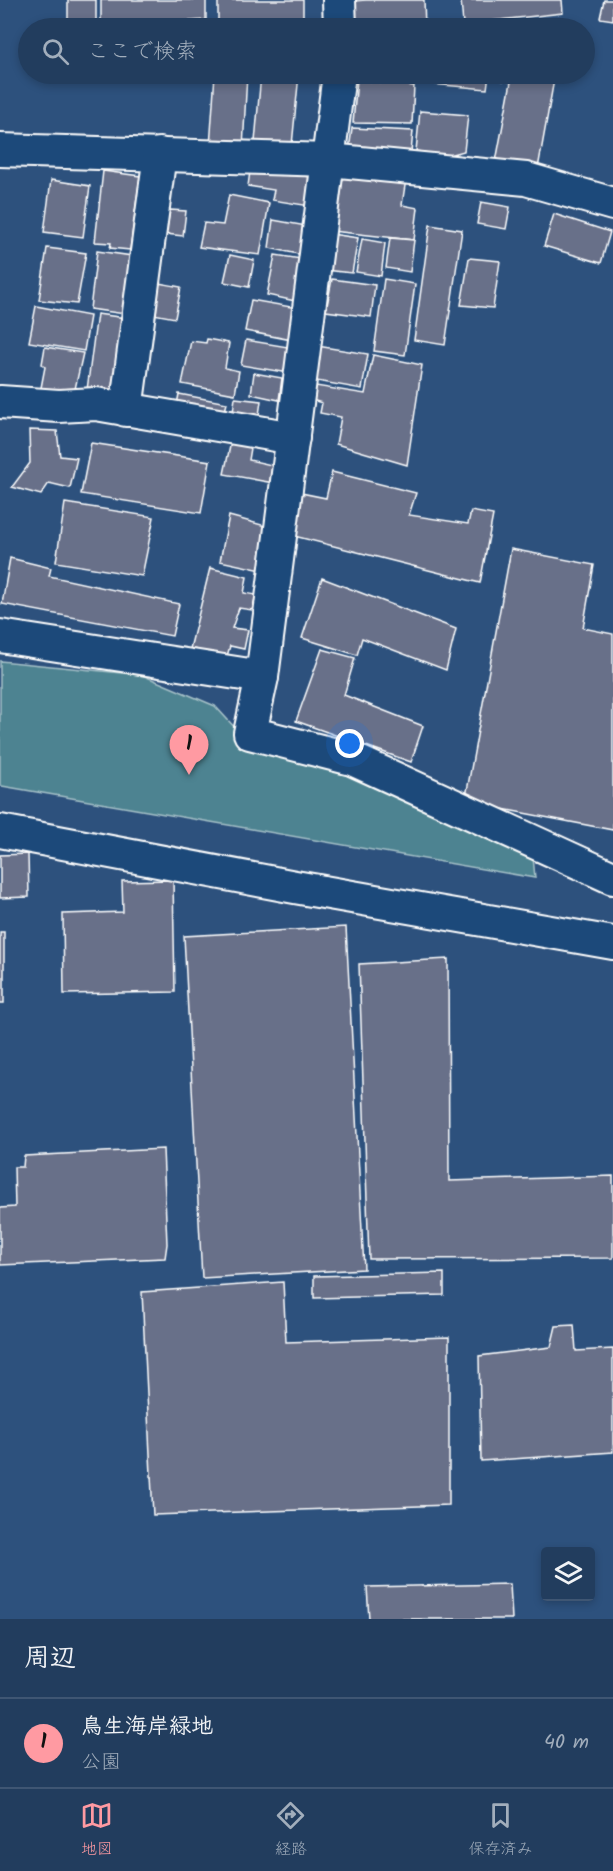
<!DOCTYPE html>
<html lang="ja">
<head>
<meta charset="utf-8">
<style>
  :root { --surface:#223d5e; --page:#2e4867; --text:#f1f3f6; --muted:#a2aebc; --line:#3f5673; --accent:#ff9aa2 }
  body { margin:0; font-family:Kalam,"Klee One",sans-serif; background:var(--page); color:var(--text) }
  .controls { position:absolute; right:18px; bottom:18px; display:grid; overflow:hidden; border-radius:6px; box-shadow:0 3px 9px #0003 }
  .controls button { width:54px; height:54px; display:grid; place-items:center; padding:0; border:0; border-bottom:2px solid var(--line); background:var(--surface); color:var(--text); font:30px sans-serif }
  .you { position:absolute; left:350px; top:744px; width:21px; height:21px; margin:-15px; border:4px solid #fff; border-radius:50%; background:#1a73e8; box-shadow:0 0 0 9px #1a73e833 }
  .badge { display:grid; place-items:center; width:39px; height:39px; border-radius:50%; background:var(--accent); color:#111; font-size:20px; font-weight:700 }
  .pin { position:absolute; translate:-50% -50px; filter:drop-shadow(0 2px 3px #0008) }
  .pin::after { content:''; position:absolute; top:32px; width:21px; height:18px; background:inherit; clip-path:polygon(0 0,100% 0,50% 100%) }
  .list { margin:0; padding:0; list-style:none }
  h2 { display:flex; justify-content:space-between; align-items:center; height:78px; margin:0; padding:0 24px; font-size:26px }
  h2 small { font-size:20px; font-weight:400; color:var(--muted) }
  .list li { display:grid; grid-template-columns:39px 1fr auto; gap:18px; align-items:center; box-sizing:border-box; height:90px; padding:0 24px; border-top:2px solid var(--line) }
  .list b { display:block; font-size:22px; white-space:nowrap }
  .list p { margin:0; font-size:20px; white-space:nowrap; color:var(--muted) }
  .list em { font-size:20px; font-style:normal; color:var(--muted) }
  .icon { flex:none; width:33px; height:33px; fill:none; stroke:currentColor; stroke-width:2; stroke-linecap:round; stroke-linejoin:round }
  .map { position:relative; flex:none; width:613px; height:1619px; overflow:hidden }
  .search { position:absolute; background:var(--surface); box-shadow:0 3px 9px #0003; left:18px; right:18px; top:18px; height:66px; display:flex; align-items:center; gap:15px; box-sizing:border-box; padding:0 21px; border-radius:33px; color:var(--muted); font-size:22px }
  .sheet { height:168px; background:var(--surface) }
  nav { display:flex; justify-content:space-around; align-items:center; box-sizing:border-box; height:84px; border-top:2px solid var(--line); background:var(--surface); font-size:16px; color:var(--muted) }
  nav a { display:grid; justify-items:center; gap:3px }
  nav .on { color:var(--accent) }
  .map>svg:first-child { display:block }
  .green { fill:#4e8391; stroke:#a6c1c8; stroke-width:1.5 }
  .building { fill:#676f89; stroke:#fff; stroke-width:1.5 }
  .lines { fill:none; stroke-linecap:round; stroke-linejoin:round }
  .minor-casing { stroke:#fff; stroke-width:36 }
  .minor { stroke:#1f4a7a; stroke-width:32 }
</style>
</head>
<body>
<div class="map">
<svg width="613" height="1619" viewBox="0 0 613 1619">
  <rect width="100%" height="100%" fill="#2d517d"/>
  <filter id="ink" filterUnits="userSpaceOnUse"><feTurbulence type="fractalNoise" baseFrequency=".0167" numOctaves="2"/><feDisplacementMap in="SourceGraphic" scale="12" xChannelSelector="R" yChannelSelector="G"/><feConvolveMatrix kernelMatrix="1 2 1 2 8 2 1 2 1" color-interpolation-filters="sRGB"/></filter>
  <g filter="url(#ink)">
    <polygon class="green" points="0,661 142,675 215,706 248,742 356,766 532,846 535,878 2,786 0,785"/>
    <g class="building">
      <rect x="68" y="0" width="28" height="28"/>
      <polygon points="101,0 206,0 206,20 101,26"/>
      <rect x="218" y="0" width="85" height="28"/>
      <polygon points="366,0 424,0 425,28 352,28 353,1"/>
      <polygon points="461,0 562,0 563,13 463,24"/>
      <polygon points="604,0 613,0 613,20 600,18"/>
      <polygon points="215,74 247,74 243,148 210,147"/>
      <polygon points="261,74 299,74 292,145 255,142"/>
      <polygon points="388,74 489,74 487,89 387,80"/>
      <polygon points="494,74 555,74 537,174 494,172 511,82 494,79"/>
      <polygon points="357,80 414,86 412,124 353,123"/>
      <polygon points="420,111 468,115 464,151 446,156 416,151"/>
      <polygon points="352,128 413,131 410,163 348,158"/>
      <polygon points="251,164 315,174 310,206 272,200 274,190 248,186"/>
      <polygon points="103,171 140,176 130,250 110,248 111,243 95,242"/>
      <polygon points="340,171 406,179 402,205 418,208 414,240 332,231"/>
      <polygon points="51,180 90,186 83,237 44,232"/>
      <polygon points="229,195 269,203 260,255 199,247 204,223 223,225"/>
      <polygon points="481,202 510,207 506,229 477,224"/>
      <polygon points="170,210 186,211 183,236 166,234"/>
      <polygon points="554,214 610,232 601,263 544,246"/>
      <polygon points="273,220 312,227 308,256 269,248"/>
      <polygon points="430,225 462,230 445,345 414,340"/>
      <polygon points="331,234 358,238 352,273 324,270"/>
      <polygon points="390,238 414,240 410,272 386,268"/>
      <polygon points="362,239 385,243 381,276 356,272"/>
      <polygon points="47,248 86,253 77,304 39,300"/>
      <polygon points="97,251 132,256 125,314 90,309"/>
      <polygon points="230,255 254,260 249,287 224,282"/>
      <polygon points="275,255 308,260 300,302 267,295"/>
      <polygon points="469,258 500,261 493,308 461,305"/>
      <polygon points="332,279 375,285 371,317 326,311"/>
      <polygon points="384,279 415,284 405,355 374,351"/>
      <polygon points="153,282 181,287 175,318 148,313"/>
      <polygon points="251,300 297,308 292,340 245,331"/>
      <polygon points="36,306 90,316 84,351 29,342"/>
      <polygon points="97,314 133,319 123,392 87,390"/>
      <polygon points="207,339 229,343 225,368 239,371 235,394 182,384 191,341 206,343"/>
      <polygon points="246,340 294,348 289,373 241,365"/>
      <polygon points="317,346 368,354 362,389 311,380"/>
      <polygon points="45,347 83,353 73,398 40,393 45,367 42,364"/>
      <polygon points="373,355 422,365 407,465 336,444 341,417 320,413 322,403 312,400 316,386 365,394"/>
      <polygon points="254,373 282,378 279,400 251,394"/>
      <polygon points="179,394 227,403 223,419 176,410"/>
      <polygon points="235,398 261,401 258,422 232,419"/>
      <polygon points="29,430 57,431 60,456 77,458 70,488 49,483 41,495 12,487 30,463"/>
      <polygon points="232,437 252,442 249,460 276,466 274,483 224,474"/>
      <polygon points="91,443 210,461 201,513 81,494"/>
      <polygon points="332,472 416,493 409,515 468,524 471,511 493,515 480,583 294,536 301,493 326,498"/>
      <polygon points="65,503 154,517 142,576 56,562"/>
      <polygon points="229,516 273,528 266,571 220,561"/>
      <polygon points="511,549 594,565 583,628 613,634 613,830 465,802"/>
      <polygon points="10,558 51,568 49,576 179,604 172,636 2,604"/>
      <polygon points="210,568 247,577 244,593 256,595 252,610 239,608 232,628 248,630 244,649 230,646 227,656 190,649"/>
      <polygon points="322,578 456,629 446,670 362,638 357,655 302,638"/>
      <polygon points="322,649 355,658 344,695 423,726 411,762 296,721"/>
      <polygon points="28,854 29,897 0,898 0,855"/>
      <polygon points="173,880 175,992 64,994 63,914 123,912 122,881"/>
      <polygon points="346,927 364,1269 202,1278 184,936"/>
      <rect x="0" y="932" width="4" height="71"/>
      <polygon points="448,959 449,1181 613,1176 613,1258 369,1259 359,964"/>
      <polygon points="163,1149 167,1244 165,1258 0,1265 0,1208 15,1207 14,1167 23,1167 24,1156"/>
      <polygon points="444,1273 444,1295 314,1298 314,1276"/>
      <polygon points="283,1282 286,1342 449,1337 449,1505 153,1515 142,1292"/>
      <polygon points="574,1325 576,1351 613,1349 613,1452 481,1461 479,1356 551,1347 556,1326"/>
      <polygon points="510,1584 512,1619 369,1619 367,1587"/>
    </g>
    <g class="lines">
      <defs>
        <g id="minor">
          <polyline points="339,0 340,28"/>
          <polyline points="339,74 262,677 250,733 352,759 613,878"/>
          <polyline points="0,150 329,160 526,179 613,204"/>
          <polyline points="0,402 59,406 96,404 293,438"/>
          <polyline points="126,410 160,154"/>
          <polyline points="0,636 262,677"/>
          <polyline points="0,831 295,887 613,943"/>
        </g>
      </defs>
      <use href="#minor" class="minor-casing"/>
      <use href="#minor" class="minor"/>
    </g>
  </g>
</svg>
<div class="controls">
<button><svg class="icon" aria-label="layers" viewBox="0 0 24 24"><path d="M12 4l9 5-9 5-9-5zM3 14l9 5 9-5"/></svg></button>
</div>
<div class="you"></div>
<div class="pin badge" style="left:189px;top:775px">1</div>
<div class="search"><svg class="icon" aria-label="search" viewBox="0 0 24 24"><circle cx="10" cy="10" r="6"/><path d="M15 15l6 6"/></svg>ここで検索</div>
</div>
<section class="sheet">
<h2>周辺<small></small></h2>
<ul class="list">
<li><span class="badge">1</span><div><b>鳥生海岸緑地</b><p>公園</p></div><em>40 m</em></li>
</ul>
</section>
<nav>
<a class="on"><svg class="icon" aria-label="map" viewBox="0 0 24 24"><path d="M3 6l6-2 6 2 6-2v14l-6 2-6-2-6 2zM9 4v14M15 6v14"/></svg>地図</a>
<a><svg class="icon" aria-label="directions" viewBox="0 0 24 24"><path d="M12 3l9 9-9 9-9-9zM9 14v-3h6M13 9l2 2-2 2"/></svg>経路</a>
<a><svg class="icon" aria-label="saved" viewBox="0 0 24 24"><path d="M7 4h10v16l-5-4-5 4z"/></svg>保存済み</a>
</nav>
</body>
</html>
